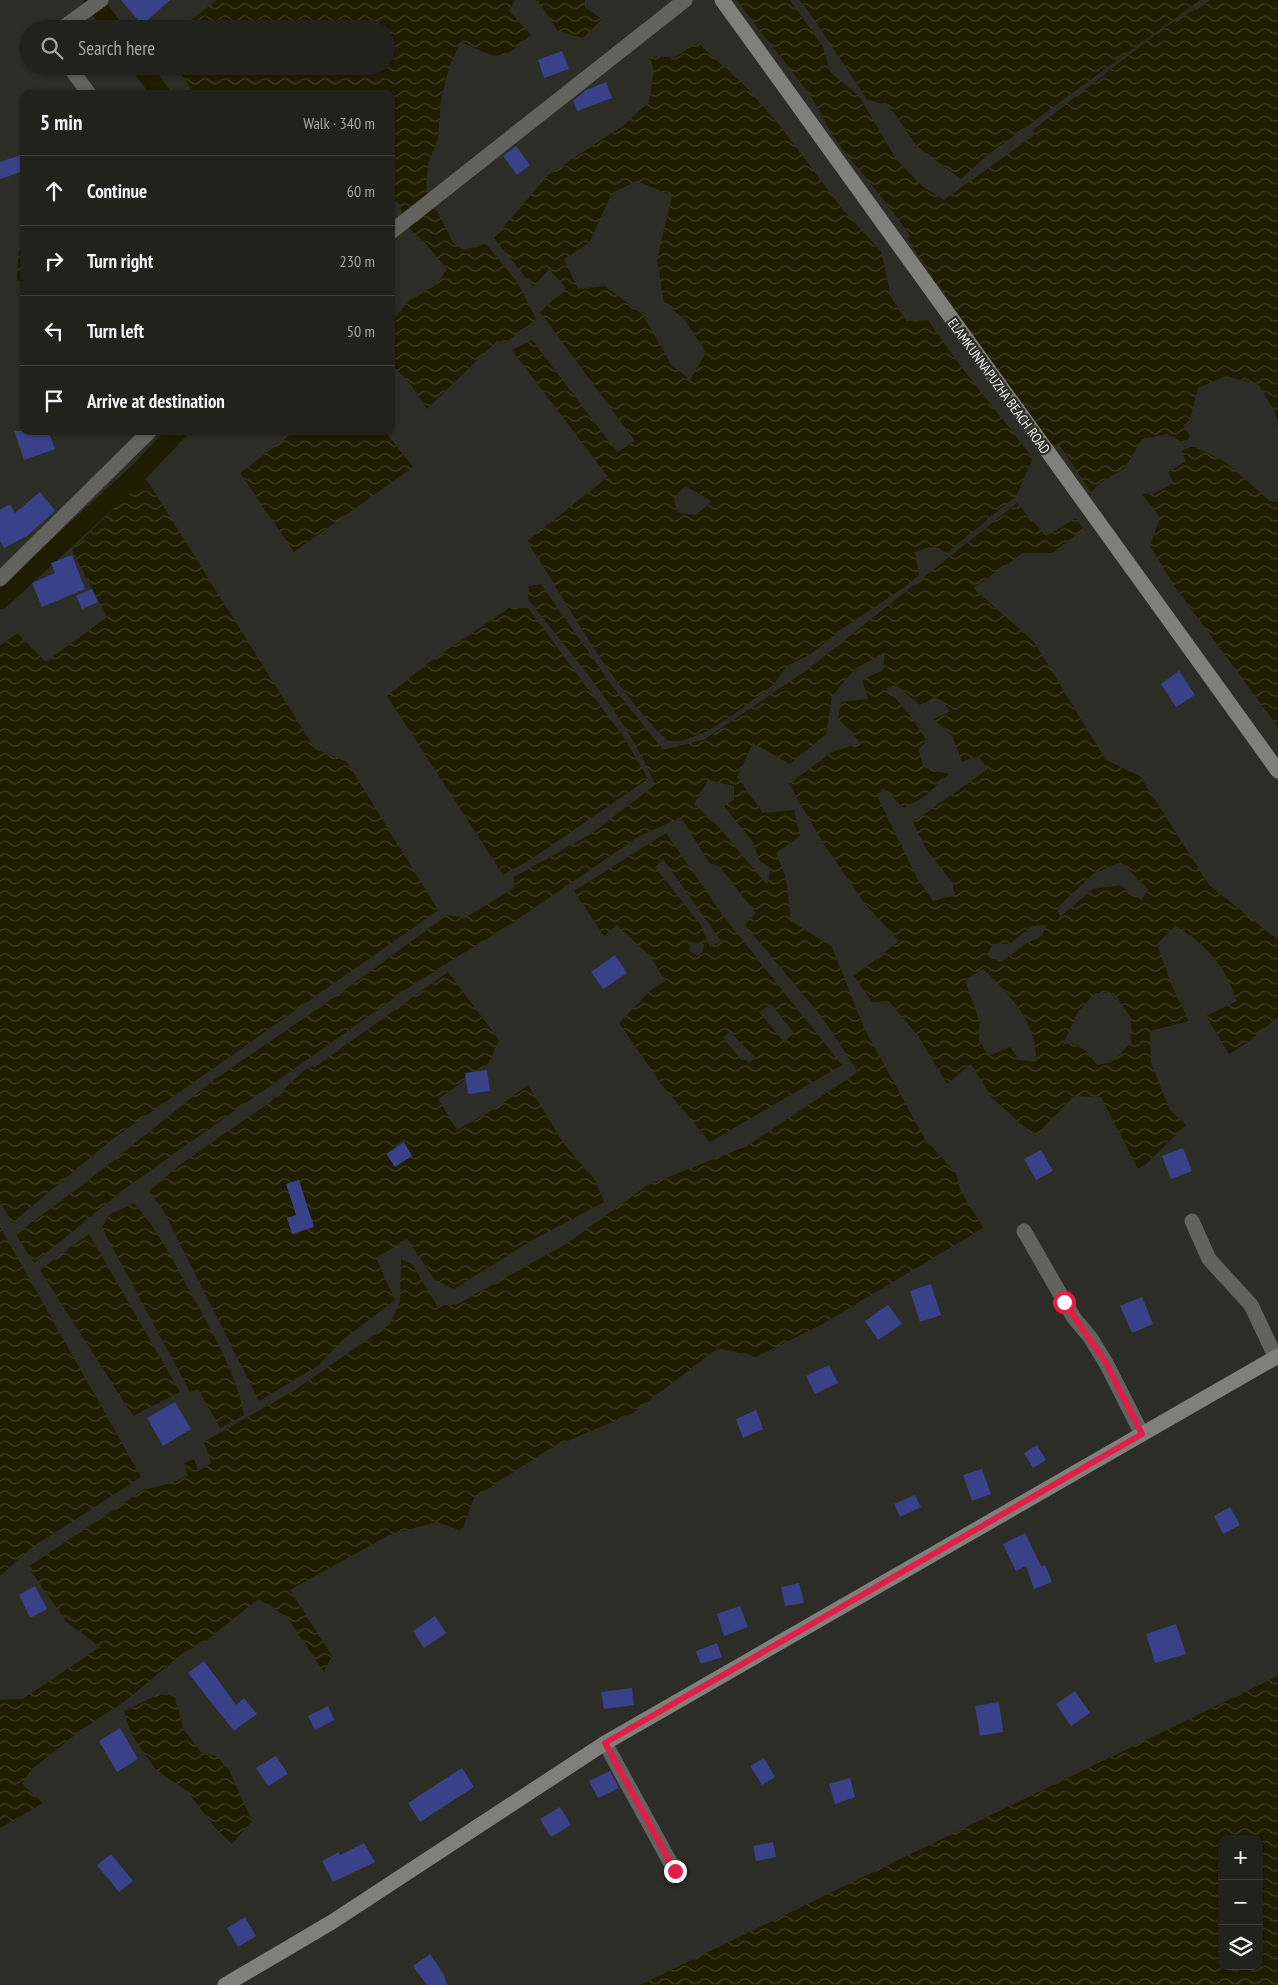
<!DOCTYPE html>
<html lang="en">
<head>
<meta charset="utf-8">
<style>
  :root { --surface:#22221d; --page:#2a2a26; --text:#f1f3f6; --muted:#a2a4a4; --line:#3f3f3b }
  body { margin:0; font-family:"PT Sans Narrow",sans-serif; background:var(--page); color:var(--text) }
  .controls { position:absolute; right:15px; bottom:15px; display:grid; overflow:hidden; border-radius:10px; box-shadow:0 1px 4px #0004 }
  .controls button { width:45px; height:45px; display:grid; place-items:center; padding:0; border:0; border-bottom:1px solid var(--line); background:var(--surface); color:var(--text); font:25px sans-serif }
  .stop { position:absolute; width:15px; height:15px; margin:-11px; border:4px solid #e11d48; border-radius:50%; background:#fff }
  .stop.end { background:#e11d48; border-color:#fff; box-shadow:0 1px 5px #0008 }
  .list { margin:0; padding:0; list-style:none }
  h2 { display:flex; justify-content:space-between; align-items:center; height:65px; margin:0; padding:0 20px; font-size:21px }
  h2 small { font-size:16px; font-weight:400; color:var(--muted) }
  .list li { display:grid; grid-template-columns:32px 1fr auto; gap:15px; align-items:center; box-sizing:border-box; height:70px; padding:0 20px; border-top:1px solid var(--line) }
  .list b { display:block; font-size:19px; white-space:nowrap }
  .list em { font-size:16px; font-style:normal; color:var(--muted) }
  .icon { flex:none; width:28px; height:28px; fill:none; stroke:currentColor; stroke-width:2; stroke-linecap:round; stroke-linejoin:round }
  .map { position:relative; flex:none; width:1278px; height:1985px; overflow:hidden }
  .search { position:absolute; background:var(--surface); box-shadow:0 1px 4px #0004; left:20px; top:20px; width:375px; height:55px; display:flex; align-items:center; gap:12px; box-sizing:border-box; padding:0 18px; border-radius:28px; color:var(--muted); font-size:19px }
  .panel { position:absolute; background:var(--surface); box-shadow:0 1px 4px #0004; left:20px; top:90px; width:375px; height:345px; border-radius:10px }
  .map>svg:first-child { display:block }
  .water { fill:url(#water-waves); fill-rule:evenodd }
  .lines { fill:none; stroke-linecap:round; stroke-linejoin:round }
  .canal { stroke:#1e1d00; stroke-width:19 }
  .building { fill:#394189 }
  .street { stroke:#62625f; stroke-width:15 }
  .secondary { stroke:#80807b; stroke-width:15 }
  .route { stroke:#e11d48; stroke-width:6 }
  .labels { text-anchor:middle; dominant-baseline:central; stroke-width:4.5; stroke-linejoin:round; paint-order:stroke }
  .street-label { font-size:14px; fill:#f5f5f1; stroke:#2d2d27 }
</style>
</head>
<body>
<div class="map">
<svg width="1278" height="1985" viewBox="0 0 1278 1985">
  <defs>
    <pattern id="water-waves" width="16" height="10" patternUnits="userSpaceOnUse" patternTransform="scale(1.25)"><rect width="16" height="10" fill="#1e1d00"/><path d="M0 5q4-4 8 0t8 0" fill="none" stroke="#3f3e26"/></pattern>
  </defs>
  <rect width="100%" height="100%" fill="#2d2d27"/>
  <g class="water">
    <path d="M217,0H515L509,11L531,35C498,64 499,59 461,42L450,64L441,100L438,139L428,163L426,188L453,243L463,250L486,244L518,283L536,319L505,343L497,341L427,409L410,384L391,363V322L409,301L436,285L447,269L426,244L403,223L400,204L391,199V94H195L176,66H386V29H179Z"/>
    <polygon points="535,0 585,0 585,7 602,19 583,38 558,31 538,1"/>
    <path d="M737,0H790L823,47L830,72L859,96L896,159L922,186L944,200L1033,136V130L1165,27L1211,0H1278V426L1274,410L1259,385L1226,376L1198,388L1190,420L1183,425L1190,436L1185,443L1167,434L1142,439L1125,468L1100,483L1091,492L1059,445L1050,447L938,284H935L932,275L907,239L910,236C888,203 862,174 838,143C827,129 821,111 811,97C788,64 760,33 737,0Z"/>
    <polygon points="799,0 1200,0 986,156 961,179 917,146 889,106 867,99 807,9"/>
    <path d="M698,43L744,85L780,126L843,210L881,251L891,297L906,321L928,320L959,364L1033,458L1016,496L947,553L934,546L915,552L919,575L903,588L846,626L809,655L787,666L773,685L732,716L706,732L682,741H668C612,688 569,606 527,541L608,477L512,350L532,340L617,452L635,441L540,312L566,288L549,269L533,287L494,238L548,175L624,125L649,102L654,71L650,57H674ZM637,181L672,196L657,259L664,303L684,319L706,352L690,380L671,364L643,315L605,286L578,289L564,259L589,243L612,193ZM685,486L712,501L696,515L677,513L674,498Z"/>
    <polygon points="19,249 24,257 24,291 17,278"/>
    <polygon points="290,431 385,431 413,467 294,552 240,473 291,434"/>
    <polygon points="1193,446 1224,461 1270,501 1278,502 1278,727 1175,587 1150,546 1160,517 1142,494 1153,494 1173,483 1168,472 1186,461 1181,451"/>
    <polygon points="145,477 315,749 347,762 438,910 110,1141 12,1223 0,1201 0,646 17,633 46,662 107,617 72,550"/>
    <path d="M1017,503L1046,536L1076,518L1084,529L1052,553H1024L973,588L1034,642L1106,760L1140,776L1209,885L1278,940V1017L1245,1044L1229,1054L1206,1016L1237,1001C1223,962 1209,949 1176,925L1157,944L1173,989L1189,1021L1150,1031L1151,1063L1170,1110L1186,1125L1139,1171L1101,1097L1074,1096L1035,1136L992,1098L971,1064L947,1084L918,1036L889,1001L872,1002L854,976L899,941L864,903L820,838L789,784L832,752L861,743L838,718L841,702L868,699L862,680L883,670L885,652L856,668L832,696L826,734L790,764L753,743L737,777L763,813L794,810L800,836L776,853L786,878L791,921L832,947L863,1026L925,1139L956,1173L961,1192L983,1228L821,1325L756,1357L718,1348L633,1413L549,1449L474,1498L462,1531L437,1522L389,1535L290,1590L332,1656L324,1672L287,1617L258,1599L206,1641L183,1653L124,1702L81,1730L32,1769L22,1784L43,1803L0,1828V1700L23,1699L100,1647L66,1621L28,1567L143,1490L168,1484L188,1476L184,1463L194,1459L198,1471L211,1463L204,1442L295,1390L390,1324L400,1301L401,1259L413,1265L437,1306L458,1304L566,1244L648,1185L747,1146L858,1072L822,1017L745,925L756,913L719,866L709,863L681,817L638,837L509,925L411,986L123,1190L34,1263L16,1234L84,1184L214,1080L333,998L448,915L465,918L514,888V877L591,834L655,785C627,716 573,657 528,599L529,586L541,584L613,687L663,750L705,739L807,670ZM896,685L921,706L934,697L943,701L950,712L933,719L952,735L962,762L978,756L988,769L913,822L926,849L952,882L955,895L933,901L917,878L877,796L883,788L904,808L924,797L949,774L923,767L919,749L927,741L909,714L886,688ZM708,780L734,786V800L724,806L752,841L760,861L771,868L767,885L717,825L694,804ZM1121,862L1149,890L1141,900L1120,885L1093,889L1060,917L1057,908L1093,874ZM1046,925L1042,936L1024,945L1001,962L987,955L993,944H1010L1032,926ZM983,969C1009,992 1038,1025 1036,1062L1019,1060L1010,1047L989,1056L979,1041V1020L965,980ZM1095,993H1114L1131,1018V1043L1112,1062L1097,1065L1086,1051L1072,1043L1063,1045L1077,1013Z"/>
    <polygon points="509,608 528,608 623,736 648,779 531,859 503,875 387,696 428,663"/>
    <path d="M666,833L724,917L842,1065L710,1142L662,1085L619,1023L651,990L665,981L651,957L617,925L604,936L574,891ZM663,859L721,941L710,947L700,924L655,867ZM691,942L704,944L703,951L698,956L689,951ZM771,1004L794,1033L784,1042L759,1012ZM730,1032L755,1057L750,1062L740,1059L723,1037Z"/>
    <polygon points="448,972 499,1040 488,1064 438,1099 457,1130 496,1108 528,1085 564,1144 595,1180 604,1202 529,1242 454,1289 434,1279 407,1239 376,1258 395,1300 341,1341 319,1365 259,1401 162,1208 149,1191 181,1164 269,1103 308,1067 315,1067"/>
    <path d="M134,1203C157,1229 172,1259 189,1290C211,1330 235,1370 244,1415L220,1428L198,1389L190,1392L102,1228L109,1215Z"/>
    <polygon points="0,1227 141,1477 31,1548 0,1576"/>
    <polygon points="89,1234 180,1392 133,1416 40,1270"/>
    <path d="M1278,1676V1985H640ZM1222,1839H1259V1966H1222Z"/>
    <polygon points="159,1694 174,1696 184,1730 201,1752 216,1756 229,1770 252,1821 232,1844 217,1830 187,1791 155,1769 131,1733 124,1711"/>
  </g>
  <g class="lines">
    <g class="canal">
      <polyline points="93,0 114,29"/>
      <polyline points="141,66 161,94"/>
      <polyline points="0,600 140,471 178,431"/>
    </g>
  </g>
  <g class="building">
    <polygon points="121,0 170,0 142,25"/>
    <polygon points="562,51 569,69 544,78 538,60"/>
    <polygon points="606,82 612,98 577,111 573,101 586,90"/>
    <polygon points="516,146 530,165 517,175 503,156"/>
    <polygon points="24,154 24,171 0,179 0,162"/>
    <polygon points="14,431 48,431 55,449 24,460"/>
    <polygon points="40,492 55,511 27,536 4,548 0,541 0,510 10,504 15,513"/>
    <polygon points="72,555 85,589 42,607 32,583 55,573 51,563"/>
    <polygon points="92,589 98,602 82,609 76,596"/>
    <polygon points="1179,671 1195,695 1176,707 1161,684"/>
    <polygon points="615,955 627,973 603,989 591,972"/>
    <polygon points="487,1070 490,1091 468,1094 465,1073"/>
    <polygon points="404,1142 412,1156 395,1167 386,1154"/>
    <polygon points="1183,1148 1192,1171 1171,1179 1162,1156"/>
    <polygon points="1041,1150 1053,1171 1036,1180 1024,1159"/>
    <polygon points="299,1180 314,1227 292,1234 287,1218 296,1215 286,1184"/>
    <polygon points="931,1284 941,1315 920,1322 910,1291"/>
    <polygon points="1142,1297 1153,1324 1132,1333 1120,1306"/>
    <polygon points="888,1305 902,1324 878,1340 865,1321"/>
    <polygon points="829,1365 838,1383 815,1394 806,1376"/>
    <polygon points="175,1402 191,1429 163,1446 147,1418"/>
    <polygon points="756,1410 763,1429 743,1438 736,1419"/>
    <polygon points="1037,1445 1046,1460 1033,1468 1024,1453"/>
    <polygon points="982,1469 991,1494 972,1501 963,1475"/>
    <polygon points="915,1495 921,1507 900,1517 894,1504"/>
    <polygon points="1230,1507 1240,1525 1223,1534 1214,1516"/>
    <polygon points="1025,1533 1041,1566 1045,1565 1052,1582 1034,1589 1026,1566 1016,1571 1003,1544"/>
    <polygon points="799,1583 804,1603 785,1606 781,1587"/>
    <polygon points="35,1586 47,1609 30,1618 19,1595"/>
    <polygon points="740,1606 748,1627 724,1636 717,1614"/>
    <polygon points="435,1616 446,1633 424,1648 413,1631"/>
    <polygon points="1176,1624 1186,1654 1155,1663 1146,1634"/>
    <polygon points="717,1643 722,1657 701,1664 696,1651"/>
    <polygon points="204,1661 236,1705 244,1698 257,1714 234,1731 188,1673"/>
    <polygon points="632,1688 634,1705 604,1709 601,1692"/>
    <polygon points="1075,1691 1090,1713 1071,1726 1056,1704"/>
    <polygon points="999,1702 1003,1732 980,1736 975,1706"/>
    <polygon points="328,1706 334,1720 315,1730 308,1716"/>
    <polygon points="120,1728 138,1759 117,1772 99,1741"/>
    <polygon points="276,1756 288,1774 268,1786 256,1768"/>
    <polygon points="764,1758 775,1777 762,1785 750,1766"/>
    <polygon points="462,1768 474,1787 420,1822 408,1803"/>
    <polygon points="610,1771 619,1788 598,1798 589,1781"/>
    <polygon points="850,1778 855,1797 835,1804 829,1784"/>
    <polygon points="560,1807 571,1825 551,1837 540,1819"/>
    <polygon points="773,1842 776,1857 756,1861 753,1846"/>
    <polygon points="364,1843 375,1862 333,1882 322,1861 339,1852 340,1855"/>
    <polygon points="111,1854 133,1881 119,1892 97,1865"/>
    <polygon points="245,1917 256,1936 238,1947 227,1928"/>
    <polygon points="430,1954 444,1975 447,1985 427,1985 413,1966"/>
  </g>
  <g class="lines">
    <g class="street">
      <polyline points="61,29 101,0"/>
      <polyline points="69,66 89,94"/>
      <polyline points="391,232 685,0"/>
      <polyline points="0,579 150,431"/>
      <polyline points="1192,1221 1209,1259 1251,1305 1276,1358"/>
      <polyline points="1024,1231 1074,1318 1090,1337 1106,1363 1142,1434"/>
      <polyline points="605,1743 675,1871"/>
    </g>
    <g class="secondary">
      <polyline points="722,0 1278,771"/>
      <polyline points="225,1985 332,1922 605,1743 1278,1356"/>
    </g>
  </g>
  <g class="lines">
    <polyline class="route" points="675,1871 605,1743 1142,1434 1106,1363 1064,1302"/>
  </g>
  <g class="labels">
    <g class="street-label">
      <text transform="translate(999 386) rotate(54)">ELAMKUNNAPUZHA BEACH ROAD</text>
    </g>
  </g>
</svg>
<div class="controls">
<button>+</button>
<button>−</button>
<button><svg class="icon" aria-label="layers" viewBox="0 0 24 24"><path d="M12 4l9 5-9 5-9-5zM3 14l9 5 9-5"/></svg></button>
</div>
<div class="stop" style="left:1064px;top:1302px"></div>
<div class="stop end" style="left:675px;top:1871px"></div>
<div class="search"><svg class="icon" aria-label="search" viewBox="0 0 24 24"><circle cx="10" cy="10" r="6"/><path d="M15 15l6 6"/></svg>Search here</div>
<section class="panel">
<h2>5 min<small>Walk · 340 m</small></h2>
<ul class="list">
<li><svg class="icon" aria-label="ahead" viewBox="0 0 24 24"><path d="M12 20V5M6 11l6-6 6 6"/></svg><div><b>Continue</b></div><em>60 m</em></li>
<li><svg class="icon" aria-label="right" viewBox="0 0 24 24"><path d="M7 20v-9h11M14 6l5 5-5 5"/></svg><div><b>Turn right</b></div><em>230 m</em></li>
<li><svg class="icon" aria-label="left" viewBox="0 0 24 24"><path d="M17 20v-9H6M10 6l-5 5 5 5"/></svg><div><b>Turn left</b></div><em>50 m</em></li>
<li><svg class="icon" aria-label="arrive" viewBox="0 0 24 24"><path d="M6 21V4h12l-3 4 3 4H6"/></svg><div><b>Arrive at destination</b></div></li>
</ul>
</section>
</div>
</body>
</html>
